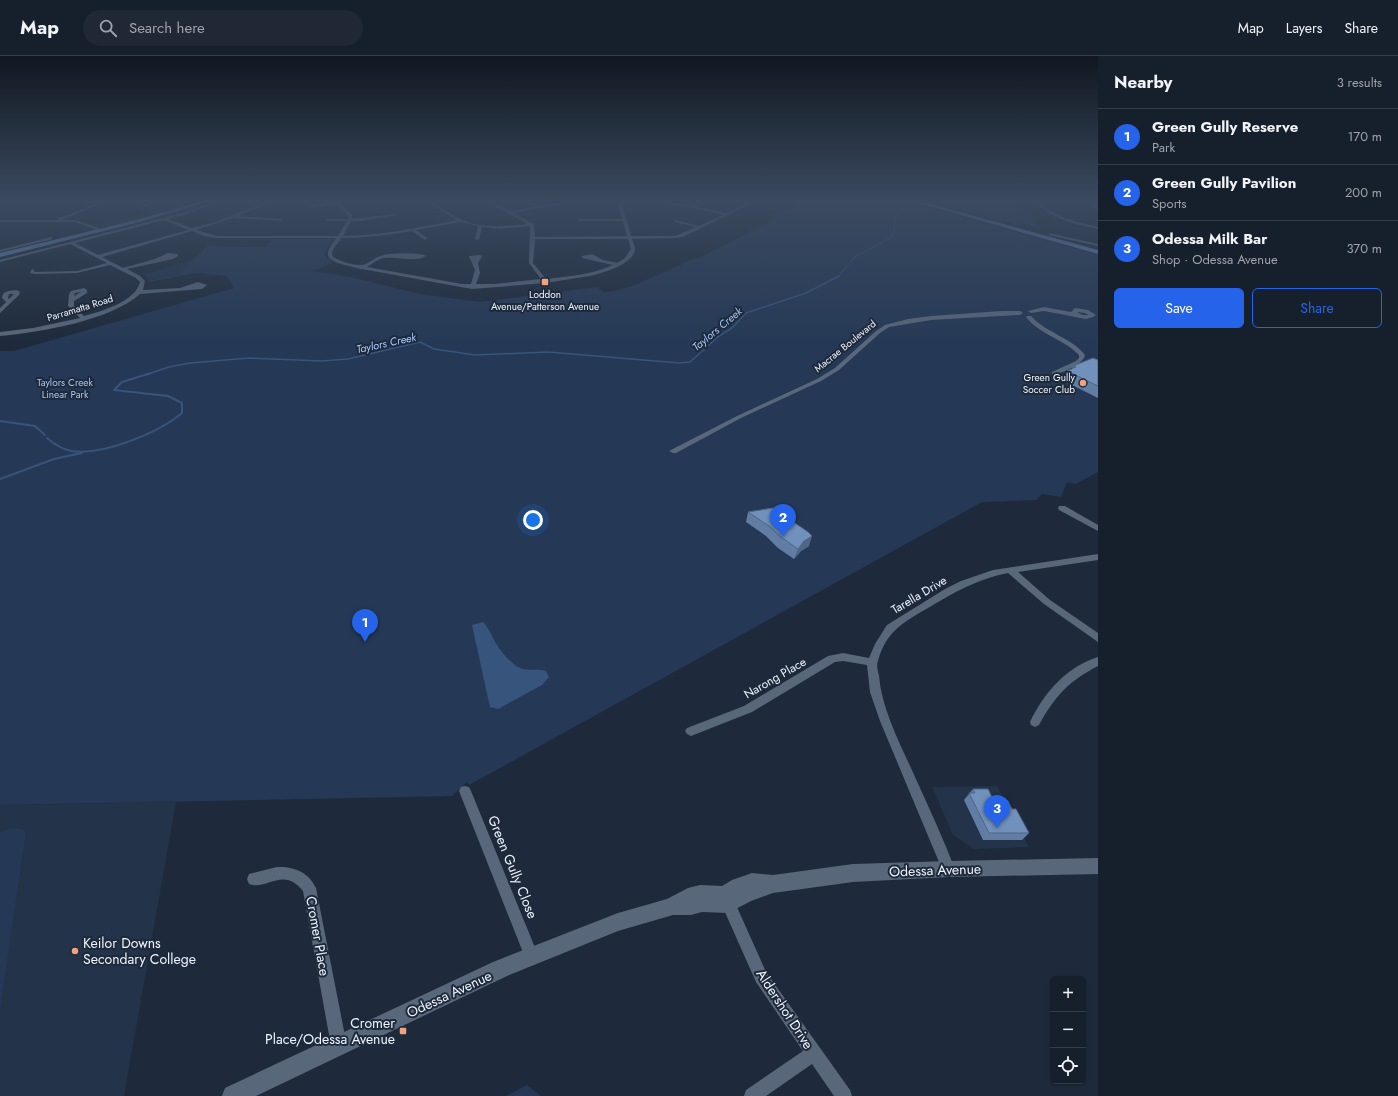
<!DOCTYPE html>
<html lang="en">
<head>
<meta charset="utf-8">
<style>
  :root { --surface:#16202c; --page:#1f2834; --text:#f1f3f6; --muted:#9ea3a9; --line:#353e48; --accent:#2563eb }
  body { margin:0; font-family:Jost,sans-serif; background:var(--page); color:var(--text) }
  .controls { position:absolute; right:12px; bottom:12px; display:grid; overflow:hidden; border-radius:6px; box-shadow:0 1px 3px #0004 }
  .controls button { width:36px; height:36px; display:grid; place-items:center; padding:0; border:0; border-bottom:1px solid var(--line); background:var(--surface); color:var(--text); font:20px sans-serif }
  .you { position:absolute; left:533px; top:464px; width:14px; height:14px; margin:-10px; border:3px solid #fff; border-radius:50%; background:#1a73e8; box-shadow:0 0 0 6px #1a73e833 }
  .badge { display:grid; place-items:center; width:26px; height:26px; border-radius:50%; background:var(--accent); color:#fff; font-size:13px; font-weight:700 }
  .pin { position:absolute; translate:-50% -33px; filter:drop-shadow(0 1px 2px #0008) }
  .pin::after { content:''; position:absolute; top:21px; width:14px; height:12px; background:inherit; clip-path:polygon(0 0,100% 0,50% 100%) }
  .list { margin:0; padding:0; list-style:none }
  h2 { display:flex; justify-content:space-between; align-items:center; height:52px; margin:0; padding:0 16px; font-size:17px }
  h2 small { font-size:13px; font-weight:400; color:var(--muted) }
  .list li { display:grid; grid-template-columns:26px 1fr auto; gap:12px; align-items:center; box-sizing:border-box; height:56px; padding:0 16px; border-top:1px solid var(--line) }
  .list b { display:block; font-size:15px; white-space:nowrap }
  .list p { margin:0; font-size:13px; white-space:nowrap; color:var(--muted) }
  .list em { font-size:13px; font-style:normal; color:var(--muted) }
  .actions { display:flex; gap:8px; padding:12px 16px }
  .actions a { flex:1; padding:9px 0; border:1px solid var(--accent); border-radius:6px; text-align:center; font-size:14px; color:var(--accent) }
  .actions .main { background:var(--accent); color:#fff }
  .icon { flex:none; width:22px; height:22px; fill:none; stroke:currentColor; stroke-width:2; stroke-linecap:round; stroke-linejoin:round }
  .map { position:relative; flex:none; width:1098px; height:1040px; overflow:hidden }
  header { display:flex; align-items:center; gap:24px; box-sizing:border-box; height:56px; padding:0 20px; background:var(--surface); border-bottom:1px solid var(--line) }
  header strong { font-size:19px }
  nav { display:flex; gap:22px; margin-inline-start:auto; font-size:14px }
  .search { width:280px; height:36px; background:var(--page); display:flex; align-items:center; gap:10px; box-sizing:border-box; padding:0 14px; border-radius:22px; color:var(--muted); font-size:15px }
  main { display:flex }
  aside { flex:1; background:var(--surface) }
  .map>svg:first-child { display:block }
  .built { fill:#233349 }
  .green { fill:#253956 }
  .water { fill:#37547c }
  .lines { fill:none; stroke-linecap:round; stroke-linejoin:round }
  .stream-far2 { stroke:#37547c; stroke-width:1 }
  .stream-far1 { stroke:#37547c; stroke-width:1.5 }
  .stream { stroke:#37547c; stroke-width:2 }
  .street { fill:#59677b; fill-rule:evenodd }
  .secondary { fill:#59677b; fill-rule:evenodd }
  .primary { fill:#6085b9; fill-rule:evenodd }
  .wall { fill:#617da3 }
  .shaded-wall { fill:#4f6684 }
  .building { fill:#7191bd; stroke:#4f6684 }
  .poi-dot { fill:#f1a27b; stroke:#1e2a3b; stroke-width:1.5 }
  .labels { text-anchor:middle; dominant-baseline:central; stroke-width:4; stroke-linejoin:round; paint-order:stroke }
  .far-poi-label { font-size:10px; fill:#edf4fd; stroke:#1e2a3b }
  .far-street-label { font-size:10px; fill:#edf4fd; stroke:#1e2a3b }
  .far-park-label { font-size:10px; fill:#a1c6fa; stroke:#1e2a3b }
  .far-water-label { font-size:11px; font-style:italic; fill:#a4cafe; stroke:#1e2a3b }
  .street-label { font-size:12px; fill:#edf4fd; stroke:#1e2a3b }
  .near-street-label { font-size:14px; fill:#edf4fd; stroke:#1e2a3b }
  .near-poi-label { font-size:14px; fill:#edf4fd; stroke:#1e2a3b; text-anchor:start }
</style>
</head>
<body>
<header>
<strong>Map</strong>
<div class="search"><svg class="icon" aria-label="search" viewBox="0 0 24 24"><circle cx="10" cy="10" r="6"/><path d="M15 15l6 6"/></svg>Search here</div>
<nav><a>Map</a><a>Layers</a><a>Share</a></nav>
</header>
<main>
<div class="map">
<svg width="1098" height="1040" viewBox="0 0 1098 1040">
  <rect width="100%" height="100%" fill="#1e2a3b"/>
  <g class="built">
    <polygon points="194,203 179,218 148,225 148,222 143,219"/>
    <polygon points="997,730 1029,791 974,793 953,779 932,731"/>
    <polygon points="176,746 124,1040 0,1040 0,749"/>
  </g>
  <g class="green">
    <polygon points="190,144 200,144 107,170 98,170 166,153"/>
    <polygon points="798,144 902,144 1098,199 1098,416 1075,428 1067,426 1061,441 1042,438 1036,444 982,446 469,729 467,726 452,740 0,749 0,295 14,295 234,232 227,220 195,217 149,226 148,225 179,218 207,190 266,191 272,183 333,183 324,198 327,202 333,207 312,215 351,221 420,238 480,246 597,231 604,236 618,234 635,229 695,202 697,203 777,162 772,160 793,151"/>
    <polygon points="924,144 1009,144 1017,149 1042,174 1019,165 1016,165 1020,169 1017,169"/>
    <polygon points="13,772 23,774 25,776 25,782 0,953 0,776"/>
    <polygon points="527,1029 541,1040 506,1040"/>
  </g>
  <path class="water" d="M483,566C488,571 490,576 493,582C498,592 508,605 518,611C526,616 537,612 546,615L549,621L542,629L498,653L490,651L489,647L472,569Z"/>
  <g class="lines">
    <polyline class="stream-far2" points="838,221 855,201 890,182 894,176 895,160 904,152"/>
    <polyline class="stream-far1" points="148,318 169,311 190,307 249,302 322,305 348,303 420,286 434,293 475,299 548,296 679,307 690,306 719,280 732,272 746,257 806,237 839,220"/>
    <g class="stream">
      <polyline points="0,365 35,370 45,379"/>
      <path d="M47,382C54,388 61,393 71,395C102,400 158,377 182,357V347L168,340L114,334L122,326L151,317"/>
      <polyline points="0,423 54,403 82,397"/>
    </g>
    <g class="street">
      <polygon points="0,144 52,144 50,145 0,145"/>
      <polygon points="106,144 110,144 62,164 75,164 99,172 97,174 75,166 0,166 0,164 58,164 59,162"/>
      <polygon points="129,144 134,144 149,149 146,150"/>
      <path d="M220,144H224L184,159L168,163L192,172L215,166L272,144H276L238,160L281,163L282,165L233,162L196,174L217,180H338L347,165H328L326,164L328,163H348L349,160L337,148L309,152L308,150L335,146L333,144H337L352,159V163L396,158L398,159L362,165H351L343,180C381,180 419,171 457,164L432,149V144H436L435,148C444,153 453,160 462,164C482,173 507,170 528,168L483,144H487L510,155L562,146H618L617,144H621V146H664L686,148L726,157L755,144H759L683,181L675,182L632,183C633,186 636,191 635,195C631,209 603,217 590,220L545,227L472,233L362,213H360C354,210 325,208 328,196C329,192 334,186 336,182H217L204,180L192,175L102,201L123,212L155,203L168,197L178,198V200L173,203L127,213L140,220L145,225L143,234L180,232L198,226L207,229L202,233L140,238C109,265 41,276 0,280V276L33,272L80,262L68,250L69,238L71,235L84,232L87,234V237L74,245V250L84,260C102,255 135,246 140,226L136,222L110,209L77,217L35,218L30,217L31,214L33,213L35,216L77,215L107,207L70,188L0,206V204L182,157ZM562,148H618L622,163H580L578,164L580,165H623L627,180L535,181L534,168L513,157ZM622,148H664L686,150L723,159L699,170L674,164V166L696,171L675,180H631ZM164,164L188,174L98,199L75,187ZM461,166L478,170L475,183L477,184L479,183L482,171L500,173L530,170L529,207L541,223L495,228H476L480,217L478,207L482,200L480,199L469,200L475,214L471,228H462L367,211C372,208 378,203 384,202C397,200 415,207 426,200C419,196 388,197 380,200C374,202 367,209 361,209C355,210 334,204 332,199C331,194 339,186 341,182C365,182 388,179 412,175L425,184L427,182L416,174ZM535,183H628L631,193L625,202L617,207L603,204L592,198L582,200V202L613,209C591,219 569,220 546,223L533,207ZM81,236L74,240L75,237Z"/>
      <path d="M1034,144H1038C1052,161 1077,166 1098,171V173C1075,168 1049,163 1034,144Z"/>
      <polygon points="1093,149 1098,151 1098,154 1092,151"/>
      <polygon points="1049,177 1098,188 1098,190 1049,179"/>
      <polygon points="51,181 53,183 0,196 0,194"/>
      <path d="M17,234L20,236L19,239L0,257V252L6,246L2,242C2,234 11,235 17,234ZM9,238H14L9,243L8,242Z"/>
      <path d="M1044,251L1071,256L1075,252L1088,254L1096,259L1093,261L1086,263L1044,255L1031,257L1028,255ZM1077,256L1085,257L1089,259H1082Z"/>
      <polygon points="1002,255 1020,255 1023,257 1020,259 931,264 889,271 880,277 839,314 821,325 741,362 676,397 673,397 669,395 737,360 817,323 835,312 876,275 885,269 908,263 931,260"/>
      <path d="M1027,260H1031C1046,277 1071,281 1085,299C1084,308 1060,319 1052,318V316L1076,305L1079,302V299C1064,283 1040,279 1026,261Z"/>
      <polygon points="1059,450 1065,450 1098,469 1098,475 1059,454 1058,452"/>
      <path d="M1098,498V504L1018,516L1050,544L1098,577V586L1044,548L1008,517C978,523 954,536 928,552C904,566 886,575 878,605C876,609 878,615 879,620C882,655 901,689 915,721C929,752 943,782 955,813L954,818L949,819L944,818L880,665L870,636L867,609L843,605L835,606L752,656L691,680L687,678L685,675L687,672L744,650L828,600L843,597L869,602L875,588L887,569L945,533L961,525L993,514Z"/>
      <path d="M1098,601V610C1069,625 1055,640 1039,669L1035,671L1031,669L1030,666C1044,637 1066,611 1098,601Z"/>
      <polygon points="465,730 469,731 471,735 538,899 536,904 531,906 526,904 459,735 461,731"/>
      <path d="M277,811C293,810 309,816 316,832L347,990L344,995L339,998L334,995L331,990L303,835C283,810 267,835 249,828L247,823L249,818Z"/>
      <polygon points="727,838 732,840 766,916 850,1034 852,1040 834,1040 812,1008 766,1040 744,1040 746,1034 803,995 756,926 720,845 722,840"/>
    </g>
    <polygon class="secondary" points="1098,802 1098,818 949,821 853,826 773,837 751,845 728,857 702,856 691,859 673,859 618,875 507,920 256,1040 222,1040 225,1032 493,906 618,857 667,843 688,832 700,829 722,830 732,824 752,817 773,819 853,808 949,805"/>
    <g class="primary">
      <polygon points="206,144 214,144 140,166 0,201 0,197 136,164"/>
      <polygon points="908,144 916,144 1098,194 1098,198"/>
    </g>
  </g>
  <g class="wall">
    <polygon points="1098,304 1098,342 1062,324 1067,315 1072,313 1073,310"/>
    <polygon points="748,456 809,490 801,495 794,503 778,492 766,480 746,466"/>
    <polygon points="973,733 994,745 1012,753 1029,777 1022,784 983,784 964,744"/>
  </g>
  <polygon class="shaded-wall" points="812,480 809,490 801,495 794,503 798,493 804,485"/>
  <g class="building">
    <polygon points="1093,302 1098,304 1098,330 1067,315 1076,311 1073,310"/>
    <polygon points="773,452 808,476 812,480 804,485 798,493 781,481 769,470 748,456"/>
    <polygon points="973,733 988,733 994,745 1008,745 1012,753 1016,753 1029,777 989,777 969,737 975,737"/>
  </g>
  <linearGradient id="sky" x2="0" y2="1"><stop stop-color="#101720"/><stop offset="0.5" stop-color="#3b4a60"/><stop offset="1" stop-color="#3b4a60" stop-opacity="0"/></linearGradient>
  <rect width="1098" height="289" fill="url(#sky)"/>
  <g class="poi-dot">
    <rect x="541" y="222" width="8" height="8" rx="2"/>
    <circle cx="1083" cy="327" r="4"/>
    <circle cx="75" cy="895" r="4"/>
    <rect x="399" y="971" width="8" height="8" rx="2"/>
  </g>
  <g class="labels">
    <g class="far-poi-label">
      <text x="545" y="238">Loddon<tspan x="545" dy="12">Avenue/Patterson Avenue</tspan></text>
      <text x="1075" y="321" text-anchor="end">Green Gully<tspan x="1075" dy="12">Soccer Club</tspan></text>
    </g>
    <g class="far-street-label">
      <text transform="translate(80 252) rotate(-17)">Parramatta Road</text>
      <text transform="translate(845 290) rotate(-39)">Macrae Boulevard</text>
    </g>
    <g class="far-park-label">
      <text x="65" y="326">Taylors Creek<tspan x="65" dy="12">Linear Park</tspan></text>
    </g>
    <g class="far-water-label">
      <text transform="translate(717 273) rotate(-40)">Taylors Creek</text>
      <text transform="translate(386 287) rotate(-12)">Taylors Creek</text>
    </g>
    <g class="street-label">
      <text transform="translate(919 539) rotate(-31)">Tarella Drive</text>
      <text transform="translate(775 622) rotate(-30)">Narong Place</text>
    </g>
    <g class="near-street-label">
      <text transform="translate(513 811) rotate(68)">Green Gully Close</text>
      <text transform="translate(935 814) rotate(-2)">Odessa Avenue</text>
      <text transform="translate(318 880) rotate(80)">Cromer Place</text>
      <text transform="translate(449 938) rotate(-25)">Odessa Avenue</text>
      <text transform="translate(785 953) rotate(57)">Aldershot Drive</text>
    </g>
    <g class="near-poi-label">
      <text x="83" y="887">Keilor Downs<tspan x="83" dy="16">Secondary College</tspan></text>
      <text x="395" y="967" text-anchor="end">Cromer<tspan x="395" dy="16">Place/Odessa Avenue</tspan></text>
    </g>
  </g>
</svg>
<div class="controls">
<button>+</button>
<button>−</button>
<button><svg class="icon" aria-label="locate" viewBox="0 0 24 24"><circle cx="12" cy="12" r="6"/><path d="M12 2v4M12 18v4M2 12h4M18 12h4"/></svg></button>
</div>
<div class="you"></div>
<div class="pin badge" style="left:365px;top:586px">1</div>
<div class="pin badge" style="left:783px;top:481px">2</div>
<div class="pin badge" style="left:997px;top:772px">3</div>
</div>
<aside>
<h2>Nearby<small>3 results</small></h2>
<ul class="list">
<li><span class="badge">1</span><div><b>Green Gully Reserve</b><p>Park</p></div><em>170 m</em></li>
<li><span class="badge">2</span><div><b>Green Gully Pavilion</b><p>Sports</p></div><em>200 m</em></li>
<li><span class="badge">3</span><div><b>Odessa Milk Bar</b><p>Shop · Odessa Avenue</p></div><em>370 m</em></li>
</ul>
<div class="actions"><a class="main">Save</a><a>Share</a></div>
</aside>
</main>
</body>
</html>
